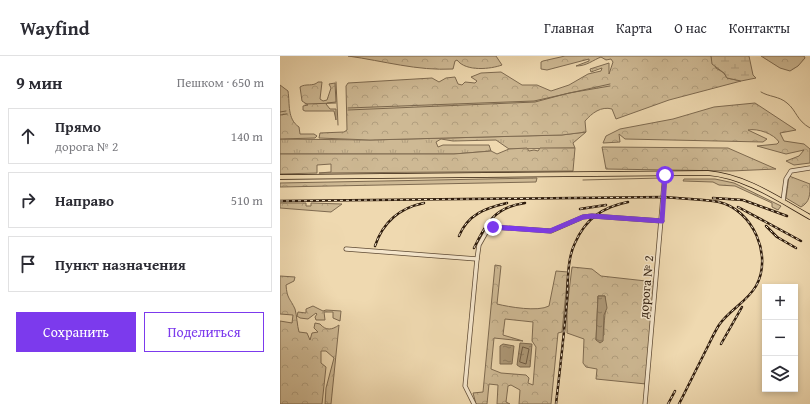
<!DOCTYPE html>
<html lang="ru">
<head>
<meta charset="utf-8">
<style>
  :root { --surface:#fff; --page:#f2f2f3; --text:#2b2b33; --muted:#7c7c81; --line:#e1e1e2; --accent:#7c3aed }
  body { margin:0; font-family:"Gentium Book Plus",serif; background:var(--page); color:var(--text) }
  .controls { position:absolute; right:12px; bottom:12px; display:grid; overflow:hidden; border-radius:0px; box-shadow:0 2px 6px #0003 }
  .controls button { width:36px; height:36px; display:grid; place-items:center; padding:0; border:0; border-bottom:1px solid var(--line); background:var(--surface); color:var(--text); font:20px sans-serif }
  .stop { position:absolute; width:12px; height:12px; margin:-9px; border:3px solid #7c3aed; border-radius:50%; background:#fff }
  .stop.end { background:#7c3aed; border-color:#fff; box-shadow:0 1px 4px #0008 }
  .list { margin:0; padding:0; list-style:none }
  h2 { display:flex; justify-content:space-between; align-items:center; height:52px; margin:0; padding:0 16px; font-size:17px }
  h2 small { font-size:13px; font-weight:400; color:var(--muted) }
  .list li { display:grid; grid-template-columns:26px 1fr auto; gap:12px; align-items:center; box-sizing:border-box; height:56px; margin:0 8px 8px; padding:0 8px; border:1px solid var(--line); border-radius:0px }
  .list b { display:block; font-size:15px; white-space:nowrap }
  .list p { margin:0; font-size:13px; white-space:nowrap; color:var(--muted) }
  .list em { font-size:13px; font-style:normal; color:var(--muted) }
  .actions { display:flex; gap:8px; padding:12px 16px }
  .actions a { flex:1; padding:9px 0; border:1px solid var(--accent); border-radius:0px; text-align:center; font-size:14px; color:var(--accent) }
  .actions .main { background:var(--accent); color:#fff }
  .icon { flex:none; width:22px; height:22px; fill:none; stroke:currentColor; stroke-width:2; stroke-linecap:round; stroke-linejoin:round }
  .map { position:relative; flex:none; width:530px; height:348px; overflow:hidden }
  header { display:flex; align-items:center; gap:24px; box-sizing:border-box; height:56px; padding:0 20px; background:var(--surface); border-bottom:1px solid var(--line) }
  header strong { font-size:19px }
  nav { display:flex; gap:22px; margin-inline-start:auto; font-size:14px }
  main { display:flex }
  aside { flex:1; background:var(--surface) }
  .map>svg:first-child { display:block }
  .grass { fill:url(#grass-tufts); stroke:#7e6a50 }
  .forest { fill:url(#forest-crowns); stroke:#7e6a50; fill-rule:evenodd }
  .wetland { fill:url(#wetland-marsh); stroke:#7e6a50 }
  .water { fill:url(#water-ripples); stroke:#7b674d }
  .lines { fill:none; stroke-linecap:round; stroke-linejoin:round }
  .shore { stroke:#6e5a42; stroke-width:1 }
  .stream { stroke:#7b674d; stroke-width:1 }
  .minor-casing { stroke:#5f4b35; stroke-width:5 }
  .major-casing { stroke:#2f1c0c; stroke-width:5.5 }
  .minor { stroke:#f5e6cc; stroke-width:3.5 }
  .major { stroke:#efd9b0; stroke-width:4 }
  .rail-casing { stroke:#2f1c0c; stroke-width:2.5 }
  .rail { stroke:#f5e6cc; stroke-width:1; stroke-dasharray:3; stroke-linecap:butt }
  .route { stroke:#7c3aed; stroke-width:5 }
  .labels { text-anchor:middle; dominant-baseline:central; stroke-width:3; stroke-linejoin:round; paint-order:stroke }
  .street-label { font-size:13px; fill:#2f1c0c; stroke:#f5e6cc }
</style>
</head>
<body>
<header>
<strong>Wayfind</strong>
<nav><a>Главная</a><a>Карта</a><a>О нас</a><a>Контакты</a></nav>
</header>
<main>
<aside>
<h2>9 мин<small>Пешком · 650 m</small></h2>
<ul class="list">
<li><svg class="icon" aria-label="ahead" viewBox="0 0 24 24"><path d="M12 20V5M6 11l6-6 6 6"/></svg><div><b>Прямо</b><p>дорога № 2</p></div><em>140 m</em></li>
<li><svg class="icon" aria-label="right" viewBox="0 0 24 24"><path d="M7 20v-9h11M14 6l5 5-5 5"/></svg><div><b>Направо</b></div><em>510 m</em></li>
<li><svg class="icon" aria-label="arrive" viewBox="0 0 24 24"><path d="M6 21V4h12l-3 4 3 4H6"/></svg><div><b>Пункт назначения</b></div></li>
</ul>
<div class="actions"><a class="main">Сохранить</a><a>Поделиться</a></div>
</aside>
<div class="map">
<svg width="530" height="348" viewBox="0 0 530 348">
  <defs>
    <pattern id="grass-tufts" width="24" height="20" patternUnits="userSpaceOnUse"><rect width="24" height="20" fill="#ceb994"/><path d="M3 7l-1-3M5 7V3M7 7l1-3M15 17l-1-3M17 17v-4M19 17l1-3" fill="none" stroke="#b19e7e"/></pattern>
    <pattern id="forest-crowns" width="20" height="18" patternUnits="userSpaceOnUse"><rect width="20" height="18" fill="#ceb994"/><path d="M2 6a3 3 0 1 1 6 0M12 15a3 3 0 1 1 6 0" fill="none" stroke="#b19e7e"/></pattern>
    <pattern id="wetland-marsh" width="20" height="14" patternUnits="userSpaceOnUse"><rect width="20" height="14" fill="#ceb994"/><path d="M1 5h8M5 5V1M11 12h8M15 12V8" fill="none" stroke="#b19e7e"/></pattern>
    <pattern id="water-ripples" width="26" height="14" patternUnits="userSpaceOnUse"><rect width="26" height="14" fill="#ae9978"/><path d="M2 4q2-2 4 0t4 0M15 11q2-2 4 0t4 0" fill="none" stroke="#8e7c61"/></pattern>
  </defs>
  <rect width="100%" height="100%" fill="#efd9b0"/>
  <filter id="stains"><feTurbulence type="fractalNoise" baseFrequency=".005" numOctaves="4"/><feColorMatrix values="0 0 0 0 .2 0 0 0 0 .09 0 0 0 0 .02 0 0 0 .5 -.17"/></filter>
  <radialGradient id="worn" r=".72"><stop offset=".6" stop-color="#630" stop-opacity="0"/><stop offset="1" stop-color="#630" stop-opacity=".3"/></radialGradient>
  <polygon class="grass" points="306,76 293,87 295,92 229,93 216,84 173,85 161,83 156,86 158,91 163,89 209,89 211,95 174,98 0,98 0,83 90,84 281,79"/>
  <g class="forest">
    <path d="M68,0H216L222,9C211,13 186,16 177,4L175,5L173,13C137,15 104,5 68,0Z"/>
    <path d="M285,0H431L436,12L444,17L447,22L461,25L389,44L336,63L332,53C321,50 312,57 305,65L306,76L282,79L90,84L39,82L40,77L64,76L67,74L66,30L68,27L152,22L159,26L166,22L175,21L178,28L182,29L185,26L195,27L197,25L191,21L201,17L221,16L242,29H257L271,35L289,29L308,18L321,15L322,12L311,16L310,13L329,7V18L333,6L331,3L326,4L321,1C313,4 307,10 296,10L309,5V3L267,14L261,13V6L263,5Z"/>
    <polygon points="481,0 524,0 525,2 518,10 510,15 500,12"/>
    <path d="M38,26H42L40,43L43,45L47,44L51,32L49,28L55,27L56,46L47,47L46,48L50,53H56V64L54,55H25L23,54V50L28,49L22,45L20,31C26,27 33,31 38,26Z"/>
    <path d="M0,29L8,35C10,48 7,63 19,71L20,78H34L37,80L35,82L0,83Z"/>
    <path d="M475,47L516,74L500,77L504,85L524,88L530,93V107L514,109L506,105L519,100L524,94L506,98L477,90L497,88L499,86C494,78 478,72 468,74L487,83L483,86L345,83L339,78L340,86L323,87L326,80L340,73L393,63L434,51Z"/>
    <polygon points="322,91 448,92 496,113 451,115 326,113"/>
    <polygon points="247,92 249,95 254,94 258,95 260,92 295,92 293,115 39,117 51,116 51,108 37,109 37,117 0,118 0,98 174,98 211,95 217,98 229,93"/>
    <path d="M509,120L530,128C530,139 530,146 521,151L506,142Z"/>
    <polygon points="257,122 256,126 0,131 0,127"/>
    <polygon points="404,123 435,123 454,127 501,150 498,154 492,151 492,147 455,130 439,129 433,126 403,125"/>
    <polygon points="0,147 26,147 26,150 31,150 31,147 62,148 51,156 0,152"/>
    <path d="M215,209L221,210L217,248C229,251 258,256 269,250L276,215L288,216L282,276L278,277L271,348H239L240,334L231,329L228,330L226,346L230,348H217L218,329L209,328L207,348H196L193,337L203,336ZM225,263L253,266L252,285L256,291L253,329L248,327L249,322L246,319L221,317L211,313L214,282L243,285L223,279Z"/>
    <path d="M292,211L312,213L321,220L375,226L366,328L316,323L317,313L306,311L303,307L304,283L287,277V252ZM318,240H325C327,254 323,265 324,279L316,284Z"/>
    <path d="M0,220L15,221L14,225L6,229C7,243 10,242 15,253C17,260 17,269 19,276L27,277L30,284L32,277L38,276L34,272L35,267L40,268C46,275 52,274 59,269L51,348H45L46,332L54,302L46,295H41V307L46,311L42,348H0V265L12,267L13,259L0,258Z"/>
    <polygon points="33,250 43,255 46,254 61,255 60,265 53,262 53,256 44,256 45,264 36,264 35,261 37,258 36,257 28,263 20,262 17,260 18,256 26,257 26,253"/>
  </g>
  <polygon class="wetland" points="431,0 469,0 473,19 476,22 461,25 447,22 444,17 432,8"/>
  <g class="water">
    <polygon points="318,240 325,240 327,252 324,259 323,285 320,287 316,284"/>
    <polygon points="240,287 252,288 250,311 240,311 237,309"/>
    <polygon points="223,288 234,290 232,308 220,308 220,290"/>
  </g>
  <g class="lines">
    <polygon class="shore" points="243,291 249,293 246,308 240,306"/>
    <g class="stream">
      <polyline points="56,26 58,69"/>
      <path d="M481,36C489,41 499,40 507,47C517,55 516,64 530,72"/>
      <polyline points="25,48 56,47"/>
      <polyline points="68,52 254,45 330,28"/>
      <polyline points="68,54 255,46 289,37 330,30"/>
      <polyline points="0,56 6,55"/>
      <polyline points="0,59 7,58"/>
      <polyline points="303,124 381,122"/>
    </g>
    <defs>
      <g id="minor">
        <polyline points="503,145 506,123 511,115 530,112"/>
        <polyline points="66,193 197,203"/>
        <polyline points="194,348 185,330 197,203 199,189 208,173 213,171 271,175 303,161 312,160 382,165"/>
        <polyline points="365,348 385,117"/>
      </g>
      <path id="major" d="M0,121L428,117C465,120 498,143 530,161"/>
    </defs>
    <use href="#minor" class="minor-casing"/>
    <use href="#major" class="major-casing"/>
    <use href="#minor" class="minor"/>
    <use href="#major" class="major"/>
    <defs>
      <g id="rail">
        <polyline points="433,142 463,144 507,160"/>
        <path d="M0,145L385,141C402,143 422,143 439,146C473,154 493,200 476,230C467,246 449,254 439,269C434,277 430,286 426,294C417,312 408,330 399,348"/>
        <polyline points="458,151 521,185"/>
        <polyline points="300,153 326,149"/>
        <polyline points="486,170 497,181 516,192"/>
        <path d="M179,180C188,158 206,152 227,147"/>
        <path d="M95,190C103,166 119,152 144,147"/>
        <path d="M194,192C206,167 215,151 245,147"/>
        <polyline points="441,288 462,251"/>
        <path d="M276,348C280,313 284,279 287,244C288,226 287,203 295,187C306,162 323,151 348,146"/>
        <polyline points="388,348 395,335"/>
      </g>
    </defs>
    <use href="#rail" class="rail-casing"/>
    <use href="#rail" class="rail"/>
  </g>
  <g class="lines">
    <polyline class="route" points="213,171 270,175 303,161 312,160 382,165 385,119"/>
  </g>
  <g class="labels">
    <g class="street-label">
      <text transform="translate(366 231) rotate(-85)">дорога № 2</text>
    </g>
  </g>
  <rect width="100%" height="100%" filter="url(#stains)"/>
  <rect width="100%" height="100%" fill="url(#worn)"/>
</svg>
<div class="controls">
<button>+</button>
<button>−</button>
<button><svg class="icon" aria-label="layers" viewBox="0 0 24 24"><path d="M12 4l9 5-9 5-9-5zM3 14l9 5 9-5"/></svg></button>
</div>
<div class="stop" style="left:385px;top:119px"></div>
<div class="stop end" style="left:213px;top:171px"></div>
</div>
</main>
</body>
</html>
